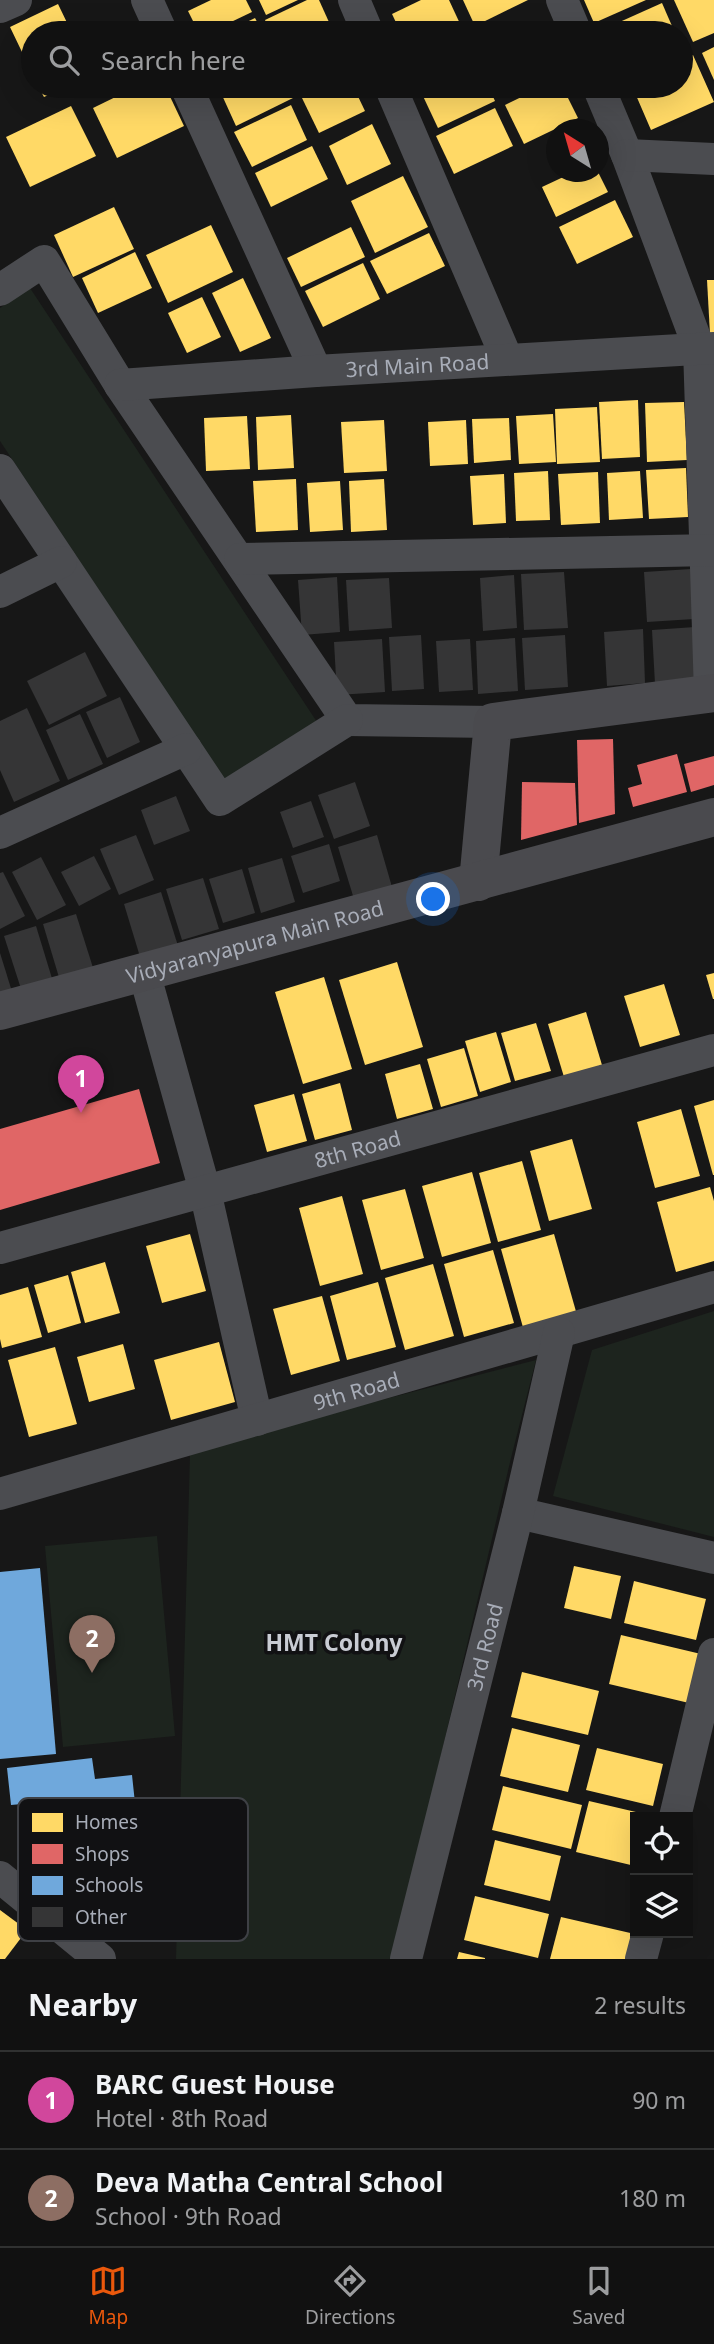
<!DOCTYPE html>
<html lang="en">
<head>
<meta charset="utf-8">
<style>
  :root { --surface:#111; --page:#1e1f1f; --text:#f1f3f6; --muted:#9c9d9f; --line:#303131; --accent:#ea580c }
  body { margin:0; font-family:"Noto Sans",sans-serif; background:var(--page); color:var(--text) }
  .controls { position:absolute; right:21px; bottom:21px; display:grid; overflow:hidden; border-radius:0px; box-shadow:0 7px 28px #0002 }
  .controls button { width:63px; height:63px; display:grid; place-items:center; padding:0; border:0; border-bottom:2px solid var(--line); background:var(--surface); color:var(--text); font:35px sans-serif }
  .compass { position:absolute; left:546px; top:119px; width:63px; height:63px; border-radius:50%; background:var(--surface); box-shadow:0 7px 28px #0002; rotate:323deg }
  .you { position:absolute; left:434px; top:900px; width:24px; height:24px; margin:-18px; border:5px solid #fff; border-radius:50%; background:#1a73e8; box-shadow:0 0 0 10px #1a73e833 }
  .badge { display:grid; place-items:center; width:46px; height:46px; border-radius:50%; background:var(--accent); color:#fff; font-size:23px; font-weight:700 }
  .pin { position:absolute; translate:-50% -58px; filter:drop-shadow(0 2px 4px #0008) }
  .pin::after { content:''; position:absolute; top:37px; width:24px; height:21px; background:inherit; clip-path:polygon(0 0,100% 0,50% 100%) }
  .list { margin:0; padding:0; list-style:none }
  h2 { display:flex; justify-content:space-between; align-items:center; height:91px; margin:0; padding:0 28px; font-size:30px }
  h2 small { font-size:23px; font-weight:400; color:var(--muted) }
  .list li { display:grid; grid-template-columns:46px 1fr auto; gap:21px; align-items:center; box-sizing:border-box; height:98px; padding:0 28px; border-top:2px solid var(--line) }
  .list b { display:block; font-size:26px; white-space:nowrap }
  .list p { margin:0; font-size:23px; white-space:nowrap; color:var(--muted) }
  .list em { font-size:23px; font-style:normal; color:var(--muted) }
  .icon { flex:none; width:38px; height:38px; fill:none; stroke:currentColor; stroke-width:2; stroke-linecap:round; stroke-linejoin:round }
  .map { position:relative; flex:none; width:714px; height:1959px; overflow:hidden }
  .search { position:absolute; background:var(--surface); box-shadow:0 7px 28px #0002; left:21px; right:21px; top:21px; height:77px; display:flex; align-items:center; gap:18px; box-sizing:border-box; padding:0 24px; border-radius:38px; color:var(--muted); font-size:26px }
  .sheet { height:287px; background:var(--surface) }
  nav { display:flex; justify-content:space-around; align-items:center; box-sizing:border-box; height:98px; border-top:2px solid var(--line); background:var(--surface); font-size:19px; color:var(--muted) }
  nav a { display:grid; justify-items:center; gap:4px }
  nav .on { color:var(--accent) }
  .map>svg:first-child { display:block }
  .green { fill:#1d241e }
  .homes { fill:#ffd966 }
  .shops { fill:#e06666 }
  .schools { fill:#6fa8dc }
  .building { fill:#353536 }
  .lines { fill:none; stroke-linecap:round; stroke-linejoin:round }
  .street { stroke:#4b4c50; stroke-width:32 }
  .secondary { stroke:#4a4a4e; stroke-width:38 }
  .labels { text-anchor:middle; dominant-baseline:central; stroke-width:7; stroke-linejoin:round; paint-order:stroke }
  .street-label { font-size:21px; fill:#a8adb8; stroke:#111113 }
  .neighbourhood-label { font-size:23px; font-weight:bold; fill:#c9ccd4; stroke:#111113 }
  .key { fill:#111113; stroke:#3e4045; stroke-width:2 }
  .key-label { font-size:19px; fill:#a8adb8 }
</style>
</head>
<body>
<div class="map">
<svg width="714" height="1959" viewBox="0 0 714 1959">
  <rect width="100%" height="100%" fill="#171717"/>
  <g class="green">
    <polygon points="30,288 319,725 228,785 0,441 0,308"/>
    <polygon points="714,1311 714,1537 553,1496 592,1350"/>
    <polygon points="536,1360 511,1458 393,1959 176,1959 190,1454 335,1412"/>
    <polygon points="157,1536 175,1736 63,1747 45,1546"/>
  </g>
  <g class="homes">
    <polygon points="211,0 246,0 252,12 208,33 199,33 188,11"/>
    <polygon points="259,0 298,0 266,15"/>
    <polygon points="307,0 319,0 333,31 329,33 271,33 265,20"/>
    <polygon points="421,0 449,0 462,28 452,33 401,33 392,14"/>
    <polygon points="463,0 528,0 475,26"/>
    <polygon points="584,0 646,0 594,23"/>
    <polygon points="674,0 714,0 714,33 693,42"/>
    <polygon points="662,3 675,33 606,33 604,29"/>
    <polygon points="58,4 72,33 33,33 33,75 10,27"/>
    <polygon points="255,18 263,33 224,33"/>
    <polygon points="714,47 714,80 702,53"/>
    <polygon points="693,55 714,102 651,130 632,86 681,86 681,60"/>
    <polygon points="38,86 68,86 44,97"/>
    <polygon points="138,86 165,86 184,126 117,158 93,108"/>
    <polygon points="236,86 287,86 293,98 236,126 221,93"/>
    <polygon points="295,86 317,86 299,95"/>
    <polygon points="328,86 353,86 365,111 319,133 302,98"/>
    <polygon points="440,86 488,86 495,101 438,128 422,94"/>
    <polygon points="544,86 562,86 578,118 524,144 505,105"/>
    <polygon points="291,105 307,140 252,167 234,132"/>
    <polygon points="71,106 96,156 30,187 6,137"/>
    <polygon points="495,108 513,146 454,174 436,136"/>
    <polygon points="372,124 391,164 347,185 329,146"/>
    <polygon points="312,146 328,179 271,207 255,173"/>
    <polygon points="574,172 598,172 608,192 556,217 542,187"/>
    <polygon points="403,176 428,227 375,253 351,201"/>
    <polygon points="615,200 633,237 577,264 559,227"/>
    <polygon points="114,207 134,249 73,277 54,235"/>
    <polygon points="211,225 233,272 168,303 146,255"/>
    <polygon points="351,227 365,257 301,287 287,258"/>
    <polygon points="429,233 445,266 387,294 370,261"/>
    <polygon points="135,252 152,288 98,313 82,278"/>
    <polygon points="363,263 380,299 323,327 305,291"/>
    <polygon points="243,278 271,338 240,352 212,293"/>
    <polygon points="707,280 714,280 714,334 710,334"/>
    <polygon points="202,297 221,337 187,353 168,313"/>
    <polygon points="638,400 640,457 602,459 599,402"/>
    <polygon points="684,402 687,460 647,462 645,403"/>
    <polygon points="597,407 600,462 557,464 555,409"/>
    <polygon points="553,414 556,462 519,464 516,416"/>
    <polygon points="291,415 294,468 258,470 256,417"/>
    <polygon points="247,416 250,469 206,471 204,418"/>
    <polygon points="509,418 511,460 474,463 472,419"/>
    <polygon points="384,420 387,471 344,473 341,422"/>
    <polygon points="466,420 468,464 430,466 428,422"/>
    <polygon points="686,468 688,517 649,519 646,470"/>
    <polygon points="548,471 550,520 516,521 514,473"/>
    <polygon points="640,471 643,518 609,520 607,473"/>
    <polygon points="598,472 600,523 561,525 558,474"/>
    <polygon points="504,474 506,523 473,525 470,476"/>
    <polygon points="296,479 298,530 256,532 253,481"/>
    <polygon points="384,479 387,530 351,532 349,481"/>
    <polygon points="340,481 343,530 310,532 307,483"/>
    <polygon points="397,962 423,1047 365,1065 339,980"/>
    <polygon points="714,973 714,999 713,999 706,975"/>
    <polygon points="324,977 352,1069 303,1084 275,992"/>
    <polygon points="664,984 680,1035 640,1047 624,996"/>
    <polygon points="586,1012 602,1065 564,1077 548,1024"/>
    <polygon points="536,1023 551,1071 515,1081 501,1033"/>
    <polygon points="496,1032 511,1082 480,1092 465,1041"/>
    <polygon points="464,1048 478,1096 441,1107 427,1059"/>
    <polygon points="420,1064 433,1109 397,1119 385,1074"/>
    <polygon points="340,1083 352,1130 315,1140 302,1094"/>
    <polygon points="294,1094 307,1141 267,1152 254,1105"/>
    <polygon points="714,1100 714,1175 713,1175 694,1106"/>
    <polygon points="681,1109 700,1176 655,1188 637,1122"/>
    <polygon points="572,1139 592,1209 549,1221 530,1151"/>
    <polygon points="522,1161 541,1230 498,1242 479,1173"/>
    <polygon points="472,1172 491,1243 442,1257 422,1186"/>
    <polygon points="710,1187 714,1201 714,1261 676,1272 657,1202"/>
    <polygon points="405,1189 424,1258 381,1270 362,1200"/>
    <polygon points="342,1196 363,1274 320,1286 299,1208"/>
    <polygon points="190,1234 206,1291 162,1303 146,1246"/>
    <polygon points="554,1234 577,1315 524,1331 501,1249"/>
    <polygon points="493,1250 514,1323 464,1337 444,1264"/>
    <polygon points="105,1262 120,1313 85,1323 71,1272"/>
    <polygon points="433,1264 454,1336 405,1350 385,1278"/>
    <polygon points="68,1275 81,1323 48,1333 34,1285"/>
    <polygon points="378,1282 396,1347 347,1360 330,1296"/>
    <polygon points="28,1287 42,1337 2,1348 0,1339 0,1295"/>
    <polygon points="322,1296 340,1361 291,1375 273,1309"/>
    <polygon points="219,1342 235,1402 171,1420 154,1360"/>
    <polygon points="123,1344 135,1389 89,1402 77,1357"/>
    <polygon points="55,1347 77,1424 29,1437 8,1360"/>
    <polygon points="574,1566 621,1576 611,1619 564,1608"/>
    <polygon points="634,1581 706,1599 696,1640 624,1623"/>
    <polygon points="621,1635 701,1654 689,1703 609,1684"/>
    <polygon points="522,1672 599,1691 588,1735 511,1717"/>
    <polygon points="512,1728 580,1745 568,1792 500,1776"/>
    <polygon points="597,1748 663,1764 653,1806 586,1790"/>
    <polygon points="503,1786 582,1805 571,1849 492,1830"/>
    <polygon points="589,1801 653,1816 635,1817 635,1866 576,1852"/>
    <polygon points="495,1840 561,1856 550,1901 484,1885"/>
    <polygon points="475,1896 549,1914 538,1958 464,1940"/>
    <polygon points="0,1910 27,1930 5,1959 0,1959"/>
    <polygon points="561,1917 639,1935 633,1959 550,1959"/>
    <polygon points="459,1952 485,1958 485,1959 457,1959"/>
  </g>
  <g class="shops">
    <polygon points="613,739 615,814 579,823 577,740"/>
    <polygon points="677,754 687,792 633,807 628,788 642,784 637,765"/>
    <polygon points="714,756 714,785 691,792 684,764"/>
    <polygon points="522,782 575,783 577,825 521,840"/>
    <polygon points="139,1089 160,1163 0,1210 0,1129"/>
  </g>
  <g class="schools">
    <polygon points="40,1568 56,1754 0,1759 0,1572"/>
    <polygon points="92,1758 95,1779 132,1775 141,1859 88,1865 83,1827 48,1831 44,1802 11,1805 7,1768"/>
  </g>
  <g class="building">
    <polygon points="691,569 694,619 647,622 644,572"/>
    <polygon points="564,572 568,628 524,630 521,574"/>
    <polygon points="514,575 517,628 483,631 480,578"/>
    <polygon points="337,577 340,632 302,635 298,580"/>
    <polygon points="389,578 392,628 349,631 346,580"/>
    <polygon points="695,627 698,682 655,684 652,630"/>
    <polygon points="643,629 645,683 607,686 604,632"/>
    <polygon points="421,635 424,689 392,691 389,637"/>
    <polygon points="565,635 568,687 525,690 522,638"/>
    <polygon points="515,638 518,691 478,694 476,641"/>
    <polygon points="382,639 385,692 337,695 334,642"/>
    <polygon points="470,639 473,690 439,692 436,641"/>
    <polygon points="85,652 107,696 49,725 27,681"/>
    <polygon points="120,697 140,742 107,758 86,712"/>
    <polygon points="27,708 60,781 14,802 0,770 0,721"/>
    <polygon points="80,714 103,764 68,780 46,730"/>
    <polygon points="355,782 370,826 334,839 318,795"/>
    <polygon points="176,796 190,831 154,845 141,810"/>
    <polygon points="311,801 324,837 293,848 280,812"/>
    <polygon points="136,835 154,880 119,895 100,849"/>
    <polygon points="377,835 392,887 354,899 338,847"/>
    <polygon points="329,844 340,881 303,893 291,856"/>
    <polygon points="94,856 111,889 79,906 61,872"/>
    <polygon points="41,857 66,905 37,920 12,872"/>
    <polygon points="282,858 295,902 261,913 248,868"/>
    <polygon points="242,869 255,913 223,923 209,879"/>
    <polygon points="3,872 25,916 0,929 0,873"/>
    <polygon points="203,878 219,929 182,940 166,889"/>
    <polygon points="161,892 179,949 141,960 124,904"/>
    <polygon points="76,914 95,974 61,984 43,924"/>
    <polygon points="36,926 54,985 23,995 4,936"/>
    <polygon points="0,953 14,998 0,1002"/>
  </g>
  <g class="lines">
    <g class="street">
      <polyline points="147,0 162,33"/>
      <polyline points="354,0 368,33"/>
      <polyline points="562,0 576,33"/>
      <polyline points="0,7 16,0"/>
      <polyline points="186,86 316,371"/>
      <polyline points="390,86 507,359"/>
      <polyline points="598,86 627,155 699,348 710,693"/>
      <polyline points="627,155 714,159"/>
      <polyline points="0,290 44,261 120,385 347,720 493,722"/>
      <path id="s1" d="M120,385L316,371L714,348"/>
      <polyline points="0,470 220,800 347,720"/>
      <polyline points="240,559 714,550"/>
      <polyline points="0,592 61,562"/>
      <polyline points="0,833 186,749"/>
      <polyline points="144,972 205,1191 257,1420"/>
      <path id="s2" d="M0,1248L714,1050"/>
      <path id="s3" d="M0,1494L714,1287"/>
      <polyline points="518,1513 714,1558"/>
      <polyline points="675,1817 714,1654"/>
      <polyline points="0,1877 100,1959"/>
      <path id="s4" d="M406,1959L518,1513L559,1333"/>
      <polyline points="641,1959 648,1933"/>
    </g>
    <g class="secondary">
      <polyline points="478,882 493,722 714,693"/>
      <path id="s5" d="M0,1011L714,817"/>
    </g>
  </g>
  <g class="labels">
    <g class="street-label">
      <text stroke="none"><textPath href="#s1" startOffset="298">3rd Main Road</textPath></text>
      <text stroke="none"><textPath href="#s5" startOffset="264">Vidyaranyapura Main Road</textPath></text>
      <text stroke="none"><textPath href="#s2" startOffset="371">8th Road</textPath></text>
      <text stroke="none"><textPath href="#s3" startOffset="371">9th Road</textPath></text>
      <text stroke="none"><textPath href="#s4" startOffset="322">3rd Road</textPath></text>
    </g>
    <g class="neighbourhood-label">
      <text x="334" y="1642">HMT Colony</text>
    </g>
  </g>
  <rect x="18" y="1798" width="230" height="143" rx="10" class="key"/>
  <rect x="32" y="1813" width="31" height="19" fill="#ffd966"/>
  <rect x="32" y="1844" width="31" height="20" fill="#e06666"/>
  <rect x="32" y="1876" width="31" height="19" fill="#6fa8dc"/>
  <rect x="32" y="1907" width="31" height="20" fill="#353536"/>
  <g class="key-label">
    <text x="75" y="1829">Homes</text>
    <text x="75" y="1861">Shops</text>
    <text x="75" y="1892">Schools</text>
    <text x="75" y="1924">Other</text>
  </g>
</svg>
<div class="controls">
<button><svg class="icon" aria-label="locate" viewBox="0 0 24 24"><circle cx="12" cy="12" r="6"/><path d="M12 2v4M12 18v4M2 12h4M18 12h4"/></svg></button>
<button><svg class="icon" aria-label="layers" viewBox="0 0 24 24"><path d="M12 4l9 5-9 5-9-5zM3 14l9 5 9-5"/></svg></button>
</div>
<svg class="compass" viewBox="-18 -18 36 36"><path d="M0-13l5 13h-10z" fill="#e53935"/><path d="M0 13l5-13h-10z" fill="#9c9d9f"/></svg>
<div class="you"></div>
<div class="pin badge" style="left:81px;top:1113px;background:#d1479c">1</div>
<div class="pin badge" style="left:92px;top:1673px;background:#8d6e63">2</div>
<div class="search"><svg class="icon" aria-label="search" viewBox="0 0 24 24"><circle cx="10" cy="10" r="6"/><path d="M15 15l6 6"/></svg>Search here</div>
</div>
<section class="sheet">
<h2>Nearby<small>2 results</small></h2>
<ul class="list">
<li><span class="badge" style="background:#d1479c">1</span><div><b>BARC Guest House</b><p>Hotel · 8th Road</p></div><em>90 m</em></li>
<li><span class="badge" style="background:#8d6e63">2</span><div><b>Deva Matha Central School</b><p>School · 9th Road</p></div><em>180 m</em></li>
</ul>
</section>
<nav>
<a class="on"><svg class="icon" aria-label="map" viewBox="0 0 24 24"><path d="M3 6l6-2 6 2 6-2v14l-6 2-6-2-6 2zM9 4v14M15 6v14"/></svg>Map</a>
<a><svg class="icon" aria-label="directions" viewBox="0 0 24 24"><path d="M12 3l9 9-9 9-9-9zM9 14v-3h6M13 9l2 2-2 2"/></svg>Directions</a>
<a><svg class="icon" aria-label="saved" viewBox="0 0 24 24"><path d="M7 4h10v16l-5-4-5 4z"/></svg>Saved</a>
</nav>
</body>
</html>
